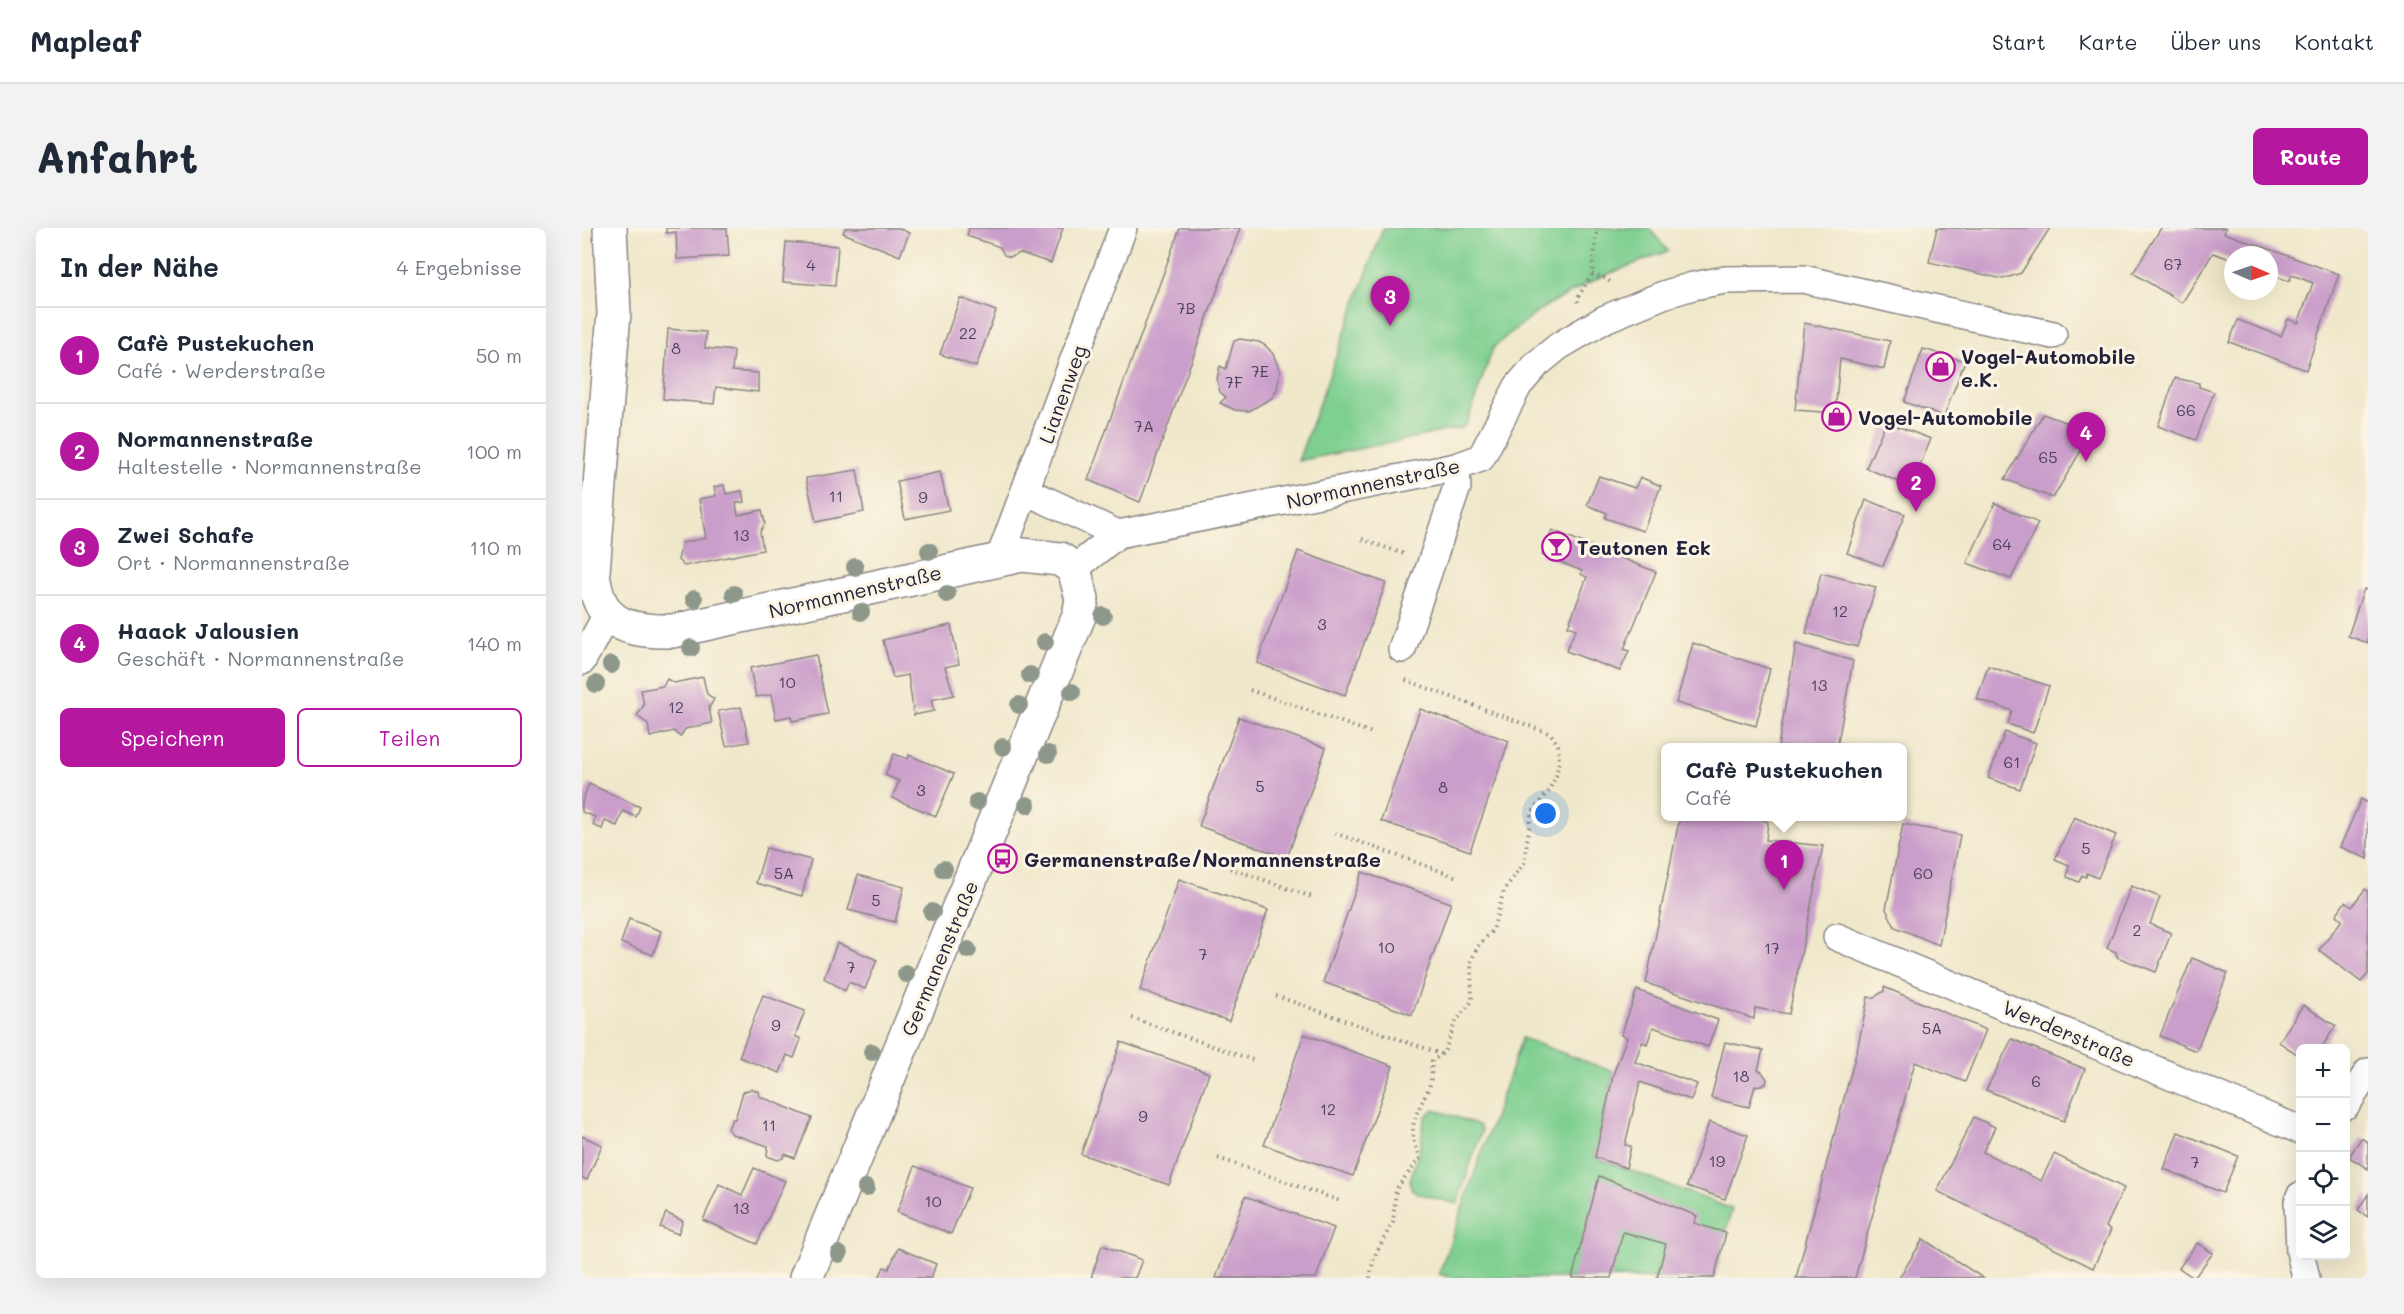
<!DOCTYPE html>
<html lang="de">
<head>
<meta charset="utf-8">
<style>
  :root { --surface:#fff; --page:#f2f2f3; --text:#1f2937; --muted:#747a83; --line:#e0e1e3; --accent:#b5179e }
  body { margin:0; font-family:Mali,sans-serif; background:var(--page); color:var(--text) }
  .controls { position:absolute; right:18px; bottom:18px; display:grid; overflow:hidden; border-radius:9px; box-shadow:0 6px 24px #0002 }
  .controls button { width:54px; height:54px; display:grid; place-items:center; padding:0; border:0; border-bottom:2px solid var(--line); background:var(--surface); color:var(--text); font:30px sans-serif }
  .compass { position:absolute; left:1642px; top:18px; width:54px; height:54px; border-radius:50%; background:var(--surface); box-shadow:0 6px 24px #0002; rotate:92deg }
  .you { position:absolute; left:964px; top:586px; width:21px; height:21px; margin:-15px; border:4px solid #fff; border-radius:50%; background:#1a73e8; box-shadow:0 0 0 9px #1a73e833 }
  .badge { display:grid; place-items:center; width:39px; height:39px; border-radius:50%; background:var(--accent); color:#fff; font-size:20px; font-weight:700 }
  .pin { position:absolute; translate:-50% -50px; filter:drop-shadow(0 2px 3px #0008) }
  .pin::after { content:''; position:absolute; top:32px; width:21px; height:18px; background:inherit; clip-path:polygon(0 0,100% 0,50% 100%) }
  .popup { position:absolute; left:1079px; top:515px; width:246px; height:78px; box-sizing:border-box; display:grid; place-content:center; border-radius:9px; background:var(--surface); filter:drop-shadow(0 2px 4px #0005); font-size:20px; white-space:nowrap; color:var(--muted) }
  .popup b { font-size:22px; color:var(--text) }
  .popup::after { content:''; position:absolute; left:50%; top:100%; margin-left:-12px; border:12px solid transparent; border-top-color:var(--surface) }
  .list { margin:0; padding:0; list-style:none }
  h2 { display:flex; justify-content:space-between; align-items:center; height:78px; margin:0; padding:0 24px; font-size:26px }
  h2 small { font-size:20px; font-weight:400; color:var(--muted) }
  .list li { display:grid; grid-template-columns:39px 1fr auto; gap:18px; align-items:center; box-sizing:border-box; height:96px; padding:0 24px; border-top:2px solid var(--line) }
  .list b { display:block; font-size:22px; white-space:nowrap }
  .list p { margin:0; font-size:20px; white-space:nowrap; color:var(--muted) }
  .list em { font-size:20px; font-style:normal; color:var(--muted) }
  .actions { display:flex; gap:12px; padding:18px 24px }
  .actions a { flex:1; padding:14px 0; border:2px solid var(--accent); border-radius:9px; text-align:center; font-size:21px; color:var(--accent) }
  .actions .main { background:var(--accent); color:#fff }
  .icon { flex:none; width:33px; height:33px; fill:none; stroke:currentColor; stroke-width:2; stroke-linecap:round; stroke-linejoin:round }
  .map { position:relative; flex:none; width:1786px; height:1050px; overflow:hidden; border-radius:9px }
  header { display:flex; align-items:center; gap:36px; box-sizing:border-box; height:84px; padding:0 30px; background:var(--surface); border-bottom:2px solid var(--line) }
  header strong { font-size:28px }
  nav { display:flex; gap:33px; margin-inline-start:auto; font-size:21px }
  .intro { display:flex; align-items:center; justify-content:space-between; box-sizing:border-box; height:144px; padding:0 36px }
  h1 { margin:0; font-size:42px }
  .button { padding:15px 27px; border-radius:9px; background:var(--accent); color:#fff; font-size:21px; font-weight:700 }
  main { display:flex; gap:36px; padding:0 36px }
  aside { flex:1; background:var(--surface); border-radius:9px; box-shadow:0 6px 24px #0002 }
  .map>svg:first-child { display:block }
  .green { fill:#7ecf90; stroke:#507866; stroke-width:1.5 }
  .building { fill:#ca9eca }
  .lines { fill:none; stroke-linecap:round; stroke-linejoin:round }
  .minor-casing { stroke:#898583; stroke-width:30 }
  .tertiary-casing { stroke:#898583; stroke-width:36 }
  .path { stroke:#898583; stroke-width:4; stroke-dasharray:1.5 4.5; stroke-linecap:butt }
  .minor { stroke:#fff; stroke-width:27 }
  .tertiary { stroke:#fff; stroke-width:33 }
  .tree { fill:#8e988a }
  .labels { text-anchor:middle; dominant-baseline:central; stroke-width:6; stroke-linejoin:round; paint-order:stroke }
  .number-label { font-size:16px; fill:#4c415f }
  .poi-label { font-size:20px; font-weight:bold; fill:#22223b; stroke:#fcf5e5; text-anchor:start }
  .street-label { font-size:20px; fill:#22223b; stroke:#fcf5e5 }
</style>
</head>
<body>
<header>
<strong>Mapleaf</strong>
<nav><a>Start</a><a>Karte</a><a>Über uns</a><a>Kontakt</a></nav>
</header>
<div class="intro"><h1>Anfahrt</h1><a class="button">Route</a></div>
<main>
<aside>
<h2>In der Nähe<small>4 Ergebnisse</small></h2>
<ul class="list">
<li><span class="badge">1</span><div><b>Cafè Pustekuchen</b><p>Café · Werderstraße</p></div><em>50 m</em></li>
<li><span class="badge">2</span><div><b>Normannenstraße</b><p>Haltestelle · Normannenstraße</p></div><em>100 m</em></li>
<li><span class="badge">3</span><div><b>Zwei Schafe</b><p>Ort · Normannenstraße</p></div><em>110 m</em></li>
<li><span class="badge">4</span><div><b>Haack Jalousien</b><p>Geschäft · Normannenstraße</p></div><em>140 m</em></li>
</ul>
<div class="actions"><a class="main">Speichern</a><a>Teilen</a></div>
</aside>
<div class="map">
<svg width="1786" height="1050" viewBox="0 0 1786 1050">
  <rect width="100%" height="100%" fill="#fcf5e5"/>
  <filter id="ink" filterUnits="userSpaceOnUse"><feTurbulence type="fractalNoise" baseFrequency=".0167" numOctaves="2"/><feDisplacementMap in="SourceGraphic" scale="12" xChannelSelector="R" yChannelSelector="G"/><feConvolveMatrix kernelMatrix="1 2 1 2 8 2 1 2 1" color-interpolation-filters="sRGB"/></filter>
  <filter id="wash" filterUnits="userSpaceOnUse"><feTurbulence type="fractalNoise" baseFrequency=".008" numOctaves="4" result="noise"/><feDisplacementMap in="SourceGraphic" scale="24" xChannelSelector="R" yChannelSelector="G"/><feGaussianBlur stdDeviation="1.35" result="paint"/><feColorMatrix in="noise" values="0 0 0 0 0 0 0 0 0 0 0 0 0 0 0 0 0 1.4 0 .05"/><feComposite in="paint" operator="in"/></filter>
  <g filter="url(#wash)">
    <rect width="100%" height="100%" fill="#f0e8cb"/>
    <g class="green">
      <polygon points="801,0 1067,0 1086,23 1016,50 964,78 927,106 911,120 885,195 879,200 716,233"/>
      <polygon points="940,810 1032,844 1013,929 1150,981 1132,1050 871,1050 857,1046"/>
      <polygon points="852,881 897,897 900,902 875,976 835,965 829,960 828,952 839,916 841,898 844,888"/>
    </g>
    <g id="blocks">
      <g class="building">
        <polygon points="84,0 145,0 147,28 95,31 94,4 84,5"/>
        <polygon points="263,0 316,0 327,5 318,28 261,5"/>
        <polygon points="387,0 481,0 469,35 438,25 428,29 422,27 418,19 385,8"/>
        <polygon points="598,0 658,0 558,274 506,252"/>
        <polygon points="1355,0 1468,0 1439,45 1421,51 1347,34"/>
        <polygon points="1579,0 1644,0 1642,5 1757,46 1724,142 1647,114 1656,92 1699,108 1706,91 1716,95 1731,55 1710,47 1707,53 1687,46 1687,27 1651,27 1651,32 1631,25 1600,75 1551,45"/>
        <polygon points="204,14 256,18 253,58 201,54"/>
        <polygon points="378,70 414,83 394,139 358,126"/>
        <polygon points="1222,95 1308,113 1302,141 1258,131 1253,185 1213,182"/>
        <polygon points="86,101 124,104 123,120 152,123 150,143 176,145 176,164 134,159 132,176 81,171"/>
        <polygon points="658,111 677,114 684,118 691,126 698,143 695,162 690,170 667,183 653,182 638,175 644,169 638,164 635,151 638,138 644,141 652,113"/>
        <polygon points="1341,121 1383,133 1362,188 1322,174"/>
        <polygon points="1593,150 1617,155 1617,159 1632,164 1614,212 1576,198"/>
        <polygon points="1461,186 1510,204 1471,270 1423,251"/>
        <polygon points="1304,194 1349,211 1329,259 1284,240"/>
        <polygon points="275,242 282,284 234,294 224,250"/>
        <polygon points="358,244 367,282 323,291 315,253"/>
        <polygon points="1017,248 1053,260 1058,249 1079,258 1061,303 1023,290 1025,285 1005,277"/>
        <polygon points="142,257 144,266 160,263 162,274 154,275 156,287 180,282 183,295 178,304 181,322 102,338 96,332 100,315 124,310 117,271 134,268 132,259"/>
        <polygon points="1284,272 1323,286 1301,338 1265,325"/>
        <polygon points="1413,275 1456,295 1429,351 1385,335"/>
        <polygon points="970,302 1074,344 1042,421 1047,423 1038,443 984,423 994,401 986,398 1005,349 999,346 1000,343 960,327"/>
        <polygon points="716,323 804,355 763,467 675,435"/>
        <polygon points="1239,345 1294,359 1275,419 1224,405"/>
        <polygon points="1782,361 1786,362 1786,415 1766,408"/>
        <polygon points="369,397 377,436 363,439 372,467 349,472 352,483 332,487 326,447 311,450 301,412"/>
        <polygon points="1111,415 1188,441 1174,498 1094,475"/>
        <polygon points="1214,416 1271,433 1255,519 1196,519"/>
        <polygon points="234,427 246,486 210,493 209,488 194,491 189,467 174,469 168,440"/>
        <polygon points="1406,438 1467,458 1451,505 1426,496 1430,483 1395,471"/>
        <polygon points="121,449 125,466 132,471 127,480 130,495 103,501 98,509 92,503 68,509 66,496 55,488 62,477 59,462 81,458 85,451 92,455"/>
        <polygon points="159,479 167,514 144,518 136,483"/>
        <polygon points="838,481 927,513 888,623 799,593"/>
        <polygon points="657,489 744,520 705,630 617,598"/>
        <polygon points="1423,504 1454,515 1438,561 1406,550"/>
        <polygon points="312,526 326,531 327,527 372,546 354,588 310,570 317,553 303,547"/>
        <polygon points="7,556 58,579 54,589 41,583 35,598 23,593 20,601 11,597 13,589 0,584 0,574"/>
        <polygon points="1779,571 1786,575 1786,631 1758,619"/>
        <polygon points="1098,588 1170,588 1186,594 1184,612 1241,618 1207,786 1173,780 1172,791 1064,755"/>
        <polygon points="1492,589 1534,607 1516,650 1505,645 1504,649 1500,647 1497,654 1485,649 1487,637 1473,631"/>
        <polygon points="1321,596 1378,607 1357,717 1313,699 1304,681"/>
        <polygon points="184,620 229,632 220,668 174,655"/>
        <polygon points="780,644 869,675 830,787 741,754"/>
        <polygon points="276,647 322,659 313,694 266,682"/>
        <polygon points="597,651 686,682 647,793 558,762"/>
        <polygon points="1549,658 1578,669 1568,696 1589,705 1574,744 1535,729 1534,724 1525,720"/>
        <polygon points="1783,661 1786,664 1786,746 1779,754 1737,722 1760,692 1754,687 1763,674 1770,679"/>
        <polygon points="47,691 79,703 71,727 39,715"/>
        <polygon points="255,715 295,732 283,761 267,754 263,763 242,750"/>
        <polygon points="1610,730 1646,745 1614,823 1578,808"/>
        <polygon points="1302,759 1404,802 1383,854 1333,834 1273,1050 1214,1050 1276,818 1286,769 1291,770 1302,763"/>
        <polygon points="1055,762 1136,792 1126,819 1071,799 1065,816 1060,814 1053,834 1115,856 1109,872 1058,854 1043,917 1049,918 1044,940 1013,929 1032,844 1045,809 1039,807"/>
        <polygon points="181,767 223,783 213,808 219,811 212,830 205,827 198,845 157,829"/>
        <polygon points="1721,777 1754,798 1739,820 1718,820 1718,828 1697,814"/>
        <polygon points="722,806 811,838 771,948 682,917"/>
        <polygon points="1430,811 1503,841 1482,893 1404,862"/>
        <polygon points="539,814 627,845 587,957 499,926"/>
        <polygon points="1143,814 1181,822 1176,842 1180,844 1185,851 1184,856 1173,858 1167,879 1129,870"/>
        <polygon points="169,861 176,863 177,868 230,890 213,930 203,926 201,930 196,932 185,928 186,918 150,906 146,901 150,891 153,891 161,864"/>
        <polygon points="1392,889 1413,899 1401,924 1459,953 1472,926 1542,960 1524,999 1529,1002 1511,1040 1355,963"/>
        <polygon points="1127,894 1166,907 1143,971 1105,958"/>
        <polygon points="1596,904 1656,928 1641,965 1582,941"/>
        <polygon points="0,908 20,917 5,952 0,950"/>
        <polygon points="1779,910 1786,914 1786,941 1767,929"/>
        <polygon points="333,938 388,960 369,1006 315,984"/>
        <polygon points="172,940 203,953 175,1016 121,992 137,956 160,967"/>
        <polygon points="1017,948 1115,988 1112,995 1144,1005 1132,1050 1075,1050 1084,1016 1041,1004 1029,1050 990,1050"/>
        <polygon points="1786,966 1786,989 1776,982"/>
        <polygon points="663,968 752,1000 734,1050 634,1050"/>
        <polygon points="84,985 101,993 96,1006 78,999"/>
        <polygon points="1341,1011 1401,1050 1317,1050"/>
        <polygon points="1615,1015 1631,1025 1612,1050 1597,1040"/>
        <polygon points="520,1017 560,1032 553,1050 509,1050"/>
        <polygon points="316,1020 354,1036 349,1050 297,1050 302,1039 307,1041"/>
      </g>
    </g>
  </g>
  <g filter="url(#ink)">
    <use href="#blocks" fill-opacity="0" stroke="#898583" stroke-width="1.5"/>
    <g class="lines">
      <defs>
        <g id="minor">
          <polyline points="444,263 536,306"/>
          <polyline points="417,332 541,0"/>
          <polyline points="492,341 536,306 874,239 899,230 936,158 955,136 977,118 1023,91 1081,67 1111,58 1143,52 1221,51 1471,107"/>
          <polyline points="820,421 875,259 874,239"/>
          <polyline points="0,433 25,386"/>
          <polyline points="1255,709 1718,902"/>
          <polyline points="1764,877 1786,844"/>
          <polyline points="1718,968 1716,974 1718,1023"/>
          <polyline points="1719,1028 1724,1050"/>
        </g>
        <path id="tertiary" d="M28,0L32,85L11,343C15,396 44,404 91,403L440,327L478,331L492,341L500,371L497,388L224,1050"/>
      </defs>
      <use href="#minor" class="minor-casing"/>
      <use href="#tertiary" class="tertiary-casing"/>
      <g class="path">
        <polyline points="1010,46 1023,50 1031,56"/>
        <polyline points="996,74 995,71 1010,46 1015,0"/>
        <polyline points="780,311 822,326"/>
        <polyline points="668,462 790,505"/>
        <polyline points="753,605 875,649"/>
        <polyline points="648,640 730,669"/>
        <polyline points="694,768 859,826"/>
        <polyline points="550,790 671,832"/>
        <polyline points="636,930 758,973"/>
        <path d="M788,1050L792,1029L811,994L814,961L838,930C824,898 833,890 846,862C850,854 849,842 850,833L862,825L873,795L890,773L889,733L896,718L911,702L922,662L942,635L949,586L966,564L974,548L977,534L976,517L969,506L821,451"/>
      </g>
      <use href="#minor" class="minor"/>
      <use href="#tertiary" class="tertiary"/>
    </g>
    <g class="tree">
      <circle cx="347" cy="323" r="9"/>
      <circle cx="273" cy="339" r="9"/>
      <circle cx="152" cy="366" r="9"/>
      <circle cx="365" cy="366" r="9"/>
      <circle cx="112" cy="371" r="9"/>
      <circle cx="279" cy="384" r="9"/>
      <circle cx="521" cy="388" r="9"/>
      <circle cx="463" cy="414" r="9"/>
      <circle cx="109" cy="420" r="9"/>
      <circle cx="29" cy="437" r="9"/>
      <circle cx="448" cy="447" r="9"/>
      <circle cx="14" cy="456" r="9"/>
      <circle cx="490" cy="464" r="9"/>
      <circle cx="437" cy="477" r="9"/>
      <circle cx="421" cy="519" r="9"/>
      <circle cx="466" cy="526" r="9"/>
      <circle cx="395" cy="574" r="9"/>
      <circle cx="445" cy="577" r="9"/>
      <circle cx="362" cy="641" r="9"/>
      <circle cx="350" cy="684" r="9"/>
      <circle cx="386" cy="722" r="9"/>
      <circle cx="324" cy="746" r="9"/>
      <circle cx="290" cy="824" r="9"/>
      <circle cx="284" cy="960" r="9"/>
      <circle cx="257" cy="1026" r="9"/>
    </g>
  </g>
  <defs>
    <symbol id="shop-ring" viewBox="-11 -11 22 22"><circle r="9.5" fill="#fcf5e5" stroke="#b5179e" stroke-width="1.5"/><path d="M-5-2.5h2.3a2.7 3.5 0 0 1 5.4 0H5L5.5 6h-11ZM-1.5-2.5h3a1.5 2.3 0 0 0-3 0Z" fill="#b5179e"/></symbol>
    <symbol id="bar-ring" viewBox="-11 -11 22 22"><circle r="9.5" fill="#fcf5e5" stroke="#b5179e" stroke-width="1.5"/><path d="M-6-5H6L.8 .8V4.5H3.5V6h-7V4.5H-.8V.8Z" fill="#b5179e"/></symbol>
    <symbol id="bus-ring" viewBox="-11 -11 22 22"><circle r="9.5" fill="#fcf5e5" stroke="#b5179e" stroke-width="1.5"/><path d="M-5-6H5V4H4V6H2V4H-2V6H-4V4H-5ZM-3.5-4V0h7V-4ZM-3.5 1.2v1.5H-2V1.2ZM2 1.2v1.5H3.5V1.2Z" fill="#b5179e"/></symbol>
  </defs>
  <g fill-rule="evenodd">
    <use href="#shop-ring" x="1342" y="122" width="33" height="33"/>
    <use href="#shop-ring" x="1238" y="172" width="33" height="33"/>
    <use href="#bar-ring" x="958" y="302" width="33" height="33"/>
    <use href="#bus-ring" x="404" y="614" width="33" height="33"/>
  </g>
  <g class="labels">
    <g class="number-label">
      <text x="1591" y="35">67</text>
      <text x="229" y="36">4</text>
      <text x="604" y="79">7B</text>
      <text x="386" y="104">22</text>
      <text x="94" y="119">8</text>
      <text x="678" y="142">7E</text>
      <text x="652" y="153">7F</text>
      <text x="1604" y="181">66</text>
      <text x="562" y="197">7A</text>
      <text x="1466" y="228">65</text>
      <text x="254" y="267">11</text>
      <text x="341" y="268">9</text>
      <text x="159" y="306">13</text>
      <text x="1420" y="315">64</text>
      <text x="1258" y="382">12</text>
      <text x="740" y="395">3</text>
      <text x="205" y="453">10</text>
      <text x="1237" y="456">13</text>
      <text x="94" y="478">12</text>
      <text x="1430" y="533">61</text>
      <text x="678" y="557">5</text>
      <text x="861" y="558">8</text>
      <text x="339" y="561">3</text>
      <text x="1504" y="619">5</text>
      <text x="202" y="644">5A</text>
      <text x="1341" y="644">60</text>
      <text x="294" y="671">5</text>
      <text x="1555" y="701">2</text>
      <text x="804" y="718">10</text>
      <text x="1190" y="719">17</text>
      <text x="621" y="725">7</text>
      <text x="269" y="738">7</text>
      <text x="194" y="796">9</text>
      <text x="1350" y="799">5A</text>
      <text x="1159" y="847">18</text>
      <text x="1454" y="852">6</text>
      <text x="746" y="880">12</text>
      <text x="561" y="887">9</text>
      <text x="187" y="896">11</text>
      <text x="1135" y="932">19</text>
      <text x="1613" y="933">7</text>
      <text x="351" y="972">10</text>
      <text x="159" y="979">13</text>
    </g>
    <g class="poi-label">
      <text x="1379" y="128">Vogel-Automobile<tspan x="1379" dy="23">e.K.</tspan></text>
      <text x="1276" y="189">Vogel-Automobile</text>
      <text x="995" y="319">Teutonen Eck</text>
      <text x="442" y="631">Germanenstraße/Normannenstraße</text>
    </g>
    <g class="street-label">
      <text transform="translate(480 166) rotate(-70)">Lianenweg</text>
      <text transform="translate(791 255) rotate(-12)">Normannenstraße</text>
      <text transform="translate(273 363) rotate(-13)">Normannenstraße</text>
      <text transform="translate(357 730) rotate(-67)">Germanenstraße</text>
      <text transform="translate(1487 805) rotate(23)">Werderstraße</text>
    </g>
  </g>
</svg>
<div class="controls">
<button>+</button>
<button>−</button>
<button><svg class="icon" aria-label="locate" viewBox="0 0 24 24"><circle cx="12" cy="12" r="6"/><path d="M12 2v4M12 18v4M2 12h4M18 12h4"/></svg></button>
<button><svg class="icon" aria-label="layers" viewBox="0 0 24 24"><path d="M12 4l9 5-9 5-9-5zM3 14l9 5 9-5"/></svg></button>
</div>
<svg class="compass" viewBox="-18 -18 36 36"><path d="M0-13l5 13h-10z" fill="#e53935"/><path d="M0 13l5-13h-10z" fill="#747a83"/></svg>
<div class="you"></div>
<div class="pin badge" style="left:1202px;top:662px">1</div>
<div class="popup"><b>Cafè Pustekuchen</b>Café</div>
<div class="pin badge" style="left:1334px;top:284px">2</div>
<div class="pin badge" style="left:808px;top:98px">3</div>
<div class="pin badge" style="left:1504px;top:234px">4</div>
</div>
</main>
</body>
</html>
